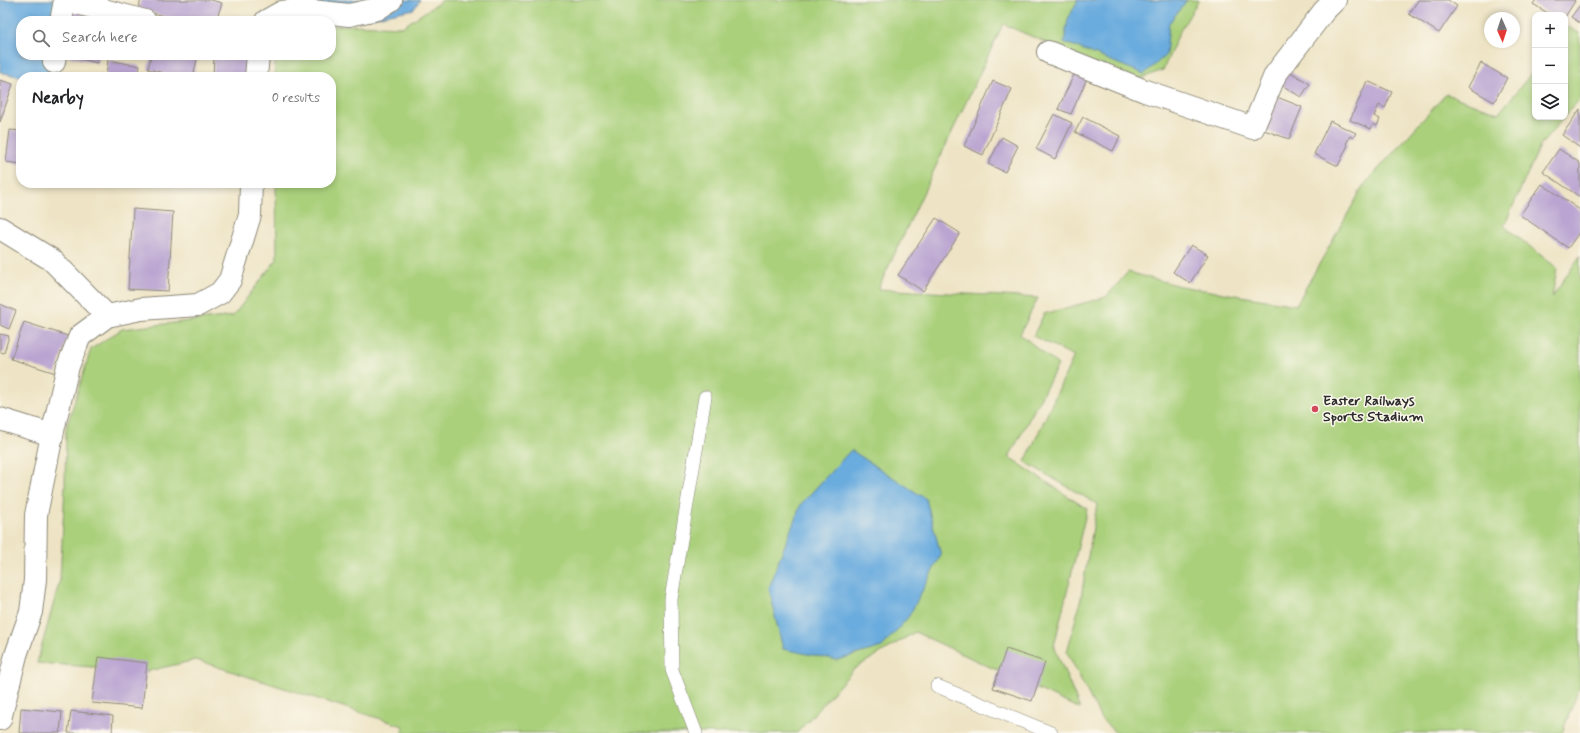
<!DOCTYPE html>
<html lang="en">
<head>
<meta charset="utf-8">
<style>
  :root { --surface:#fff; --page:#f2f2f2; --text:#202124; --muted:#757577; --line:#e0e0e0 }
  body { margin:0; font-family:Mynerve,sans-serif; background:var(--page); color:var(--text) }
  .controls { position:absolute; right:12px; top:12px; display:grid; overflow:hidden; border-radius:8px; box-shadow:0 2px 6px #0003 }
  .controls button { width:36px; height:36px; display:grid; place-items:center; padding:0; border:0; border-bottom:1px solid var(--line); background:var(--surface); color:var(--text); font:20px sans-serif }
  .compass { position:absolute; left:1484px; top:12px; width:36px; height:36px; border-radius:50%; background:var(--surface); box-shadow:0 2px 6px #0003; rotate:177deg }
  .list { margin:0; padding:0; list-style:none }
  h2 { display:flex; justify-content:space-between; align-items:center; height:52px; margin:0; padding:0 16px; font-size:17px }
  h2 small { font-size:13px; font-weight:400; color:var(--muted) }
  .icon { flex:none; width:22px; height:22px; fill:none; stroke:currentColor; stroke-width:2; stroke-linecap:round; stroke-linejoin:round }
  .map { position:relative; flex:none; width:1580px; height:733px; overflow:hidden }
  .search { position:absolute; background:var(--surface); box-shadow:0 2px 6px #0003; left:16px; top:16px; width:320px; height:44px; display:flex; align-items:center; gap:10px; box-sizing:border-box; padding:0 14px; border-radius:16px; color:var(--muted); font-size:15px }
  .panel { position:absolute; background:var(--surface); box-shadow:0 2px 6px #0003; left:16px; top:72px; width:320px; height:116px; border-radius:16px }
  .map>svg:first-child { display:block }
  .green { fill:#aad07b; stroke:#6a7e53 }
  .water { fill:#6aacde; stroke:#4a6c84 }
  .building { fill:#baa4d1 }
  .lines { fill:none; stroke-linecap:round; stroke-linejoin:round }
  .service-casing { stroke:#8c8878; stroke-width:14 }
  .minor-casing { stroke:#8c8878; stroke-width:24 }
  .service { stroke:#fff; stroke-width:13 }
  .minor { stroke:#fff; stroke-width:22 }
  .poi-dot { fill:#d1495b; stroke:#fbf7ec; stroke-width:1.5 }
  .labels { text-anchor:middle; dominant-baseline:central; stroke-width:3; stroke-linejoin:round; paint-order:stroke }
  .poi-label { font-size:14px; font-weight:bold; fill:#2b2b2b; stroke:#fbf7ec; text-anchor:start }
</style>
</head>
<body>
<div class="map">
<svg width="1580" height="733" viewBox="0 0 1580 733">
  <rect width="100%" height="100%" fill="#fbf7ec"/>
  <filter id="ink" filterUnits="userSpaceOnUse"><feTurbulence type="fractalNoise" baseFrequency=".025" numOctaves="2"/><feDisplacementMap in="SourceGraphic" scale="8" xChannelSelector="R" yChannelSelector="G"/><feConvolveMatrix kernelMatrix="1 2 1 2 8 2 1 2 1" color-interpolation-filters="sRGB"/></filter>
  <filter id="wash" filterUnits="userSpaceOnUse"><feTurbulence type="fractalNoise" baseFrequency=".012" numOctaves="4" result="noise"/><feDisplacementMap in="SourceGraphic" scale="16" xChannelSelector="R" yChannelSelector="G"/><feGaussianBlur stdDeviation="0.9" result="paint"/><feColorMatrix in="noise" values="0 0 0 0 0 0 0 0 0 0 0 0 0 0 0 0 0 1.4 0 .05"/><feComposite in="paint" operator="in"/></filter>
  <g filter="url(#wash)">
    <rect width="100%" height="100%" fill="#eee4c5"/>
    <g class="green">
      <polygon points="443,0 1199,0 1180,31 1163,70 1134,81 1003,24 878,289 1038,298 1020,334 1058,365 1009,457 1087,509 1054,646 1080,709 915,632 854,669 797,733 402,733 403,726 196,660 148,671 37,663 60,580 65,485 66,429 91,349 122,329 233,316 277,259 276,183 331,183 331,77 275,77 275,55 331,55 331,26 353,25 402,27"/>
      <polygon points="1569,27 1580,34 1580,99 1565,116 1565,32"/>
      <polygon points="1535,69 1535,117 1564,117 1540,146 1504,226 1557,268 1552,297 1580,256 1580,686 1562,733 1116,733 1101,719 1067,652 1080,603 1097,504 1025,462 1074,356 1033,336 1044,314 1106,297 1128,272 1180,286 1296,305 1364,185 1446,94 1499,113"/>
    </g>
    <g class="water">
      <polygon points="0,0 63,0 59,21 21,21 21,55 52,55 47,77 21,77 0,72"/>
      <polygon points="301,0 420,0 414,9 371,18"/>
      <polygon points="1078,0 1187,0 1169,23 1166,55 1144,74 1064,42 1068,19"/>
      <polygon points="851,450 926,499 941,555 909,616 882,647 837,660 783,649 768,588 801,504"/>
    </g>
    <g id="blocks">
      <g class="building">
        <polygon points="141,0 211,0 222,3 216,21 181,21 138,9"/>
        <polygon points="1418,0 1448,0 1457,6 1439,33 1409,14"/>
        <polygon points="1536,0 1574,0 1575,1 1565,17 1565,15 1551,15 1533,4"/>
        <polygon points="1580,5 1580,23 1571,17"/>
        <polygon points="74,11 107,21 71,21"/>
        <polygon points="64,55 99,55 97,63"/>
        <polygon points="151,55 198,55 193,77 179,77 148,69"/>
        <polygon points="214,55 253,55 253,77 213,77"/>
        <polygon points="108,60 140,66 138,77 106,77"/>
        <polygon points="1481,63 1507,78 1494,102 1468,87"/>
        <polygon points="1077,68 1089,74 1071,114 1058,109"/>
        <polygon points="1289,71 1310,84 1301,97 1280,84"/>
        <polygon points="0,80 13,84 0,122"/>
        <polygon points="993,81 1012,89 983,155 964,146"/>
        <polygon points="1367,81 1392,92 1385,108 1379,105 1374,116 1380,119 1377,126 1373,124 1371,129 1350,120"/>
        <polygon points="1277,97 1302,107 1289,139 1264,130"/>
        <polygon points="1580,109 1580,148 1562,135"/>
        <polygon points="1054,114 1072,123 1055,159 1036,149"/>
        <polygon points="1083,117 1120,136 1113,151 1075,132"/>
        <polygon points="1330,121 1356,133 1353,138 1350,136 1346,144 1348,145 1338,166 1314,154"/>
        <polygon points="10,130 21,131 21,164 6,162"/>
        <polygon points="1002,137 1018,146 1005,172 988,164"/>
        <polygon points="1559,149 1580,163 1580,197 1543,172"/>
        <polygon points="1542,184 1580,210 1580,231 1568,248 1520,215"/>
        <polygon points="133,209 173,212 168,291 128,289"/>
        <polygon points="936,218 960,233 923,291 898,275"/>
        <polygon points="1191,245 1208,255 1190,283 1173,272"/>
        <polygon points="0,304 16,311 9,329 0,325"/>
        <polygon points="24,322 68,336 56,373 11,359"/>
        <polygon points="0,334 9,336 4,353 0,352"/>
        <polygon points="1006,649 1045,662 1032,701 993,688"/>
        <polygon points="98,657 147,663 142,708 92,703"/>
        <polygon points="21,708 62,712 60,733 19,733"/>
        <polygon points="71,711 113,716 112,733 68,733"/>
      </g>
    </g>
  </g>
  <g filter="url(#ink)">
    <use href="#blocks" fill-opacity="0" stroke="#8c8878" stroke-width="1"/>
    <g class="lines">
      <defs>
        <g id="service">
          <polyline points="937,686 1051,733"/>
          <polyline points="696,733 672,670 671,599 705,397"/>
        </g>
        <g id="minor">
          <polyline points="66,0 145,21"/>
          <polyline points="61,21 65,0"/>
          <polyline points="266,21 282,12 302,10 349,15 377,9 391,0"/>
          <polyline points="1048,52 1145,91 1253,128 1275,75 1324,11 1335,0"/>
          <polyline points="54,62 55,55"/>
          <polyline points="256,77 258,55"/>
          <polyline points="0,228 52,260 107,316"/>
          <polyline points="0,419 52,435"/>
          <polyline points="0,719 16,655 31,612 35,580 36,515 52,435 68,366 80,336 107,316 141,309 198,305 220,293 230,280 250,215 251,183"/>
        </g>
      </defs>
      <use href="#service" class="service-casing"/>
      <use href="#minor" class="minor-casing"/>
      <use href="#service" class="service"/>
      <use href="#minor" class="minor"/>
    </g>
  </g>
  <circle class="poi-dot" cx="1315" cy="409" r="4"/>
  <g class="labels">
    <g class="poi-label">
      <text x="1323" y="401">Easter Railways<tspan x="1323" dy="16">Sports Stadium</tspan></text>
    </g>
  </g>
</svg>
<div class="controls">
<button>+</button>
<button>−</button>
<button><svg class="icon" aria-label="layers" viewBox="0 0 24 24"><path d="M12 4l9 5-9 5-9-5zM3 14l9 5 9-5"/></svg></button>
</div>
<svg class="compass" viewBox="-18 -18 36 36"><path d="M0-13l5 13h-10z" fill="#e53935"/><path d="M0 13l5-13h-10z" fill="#757577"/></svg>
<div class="search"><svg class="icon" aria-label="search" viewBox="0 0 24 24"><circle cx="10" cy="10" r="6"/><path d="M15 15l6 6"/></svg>Search here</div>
<section class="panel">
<h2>Nearby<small>0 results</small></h2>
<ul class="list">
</ul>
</section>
</div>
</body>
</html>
